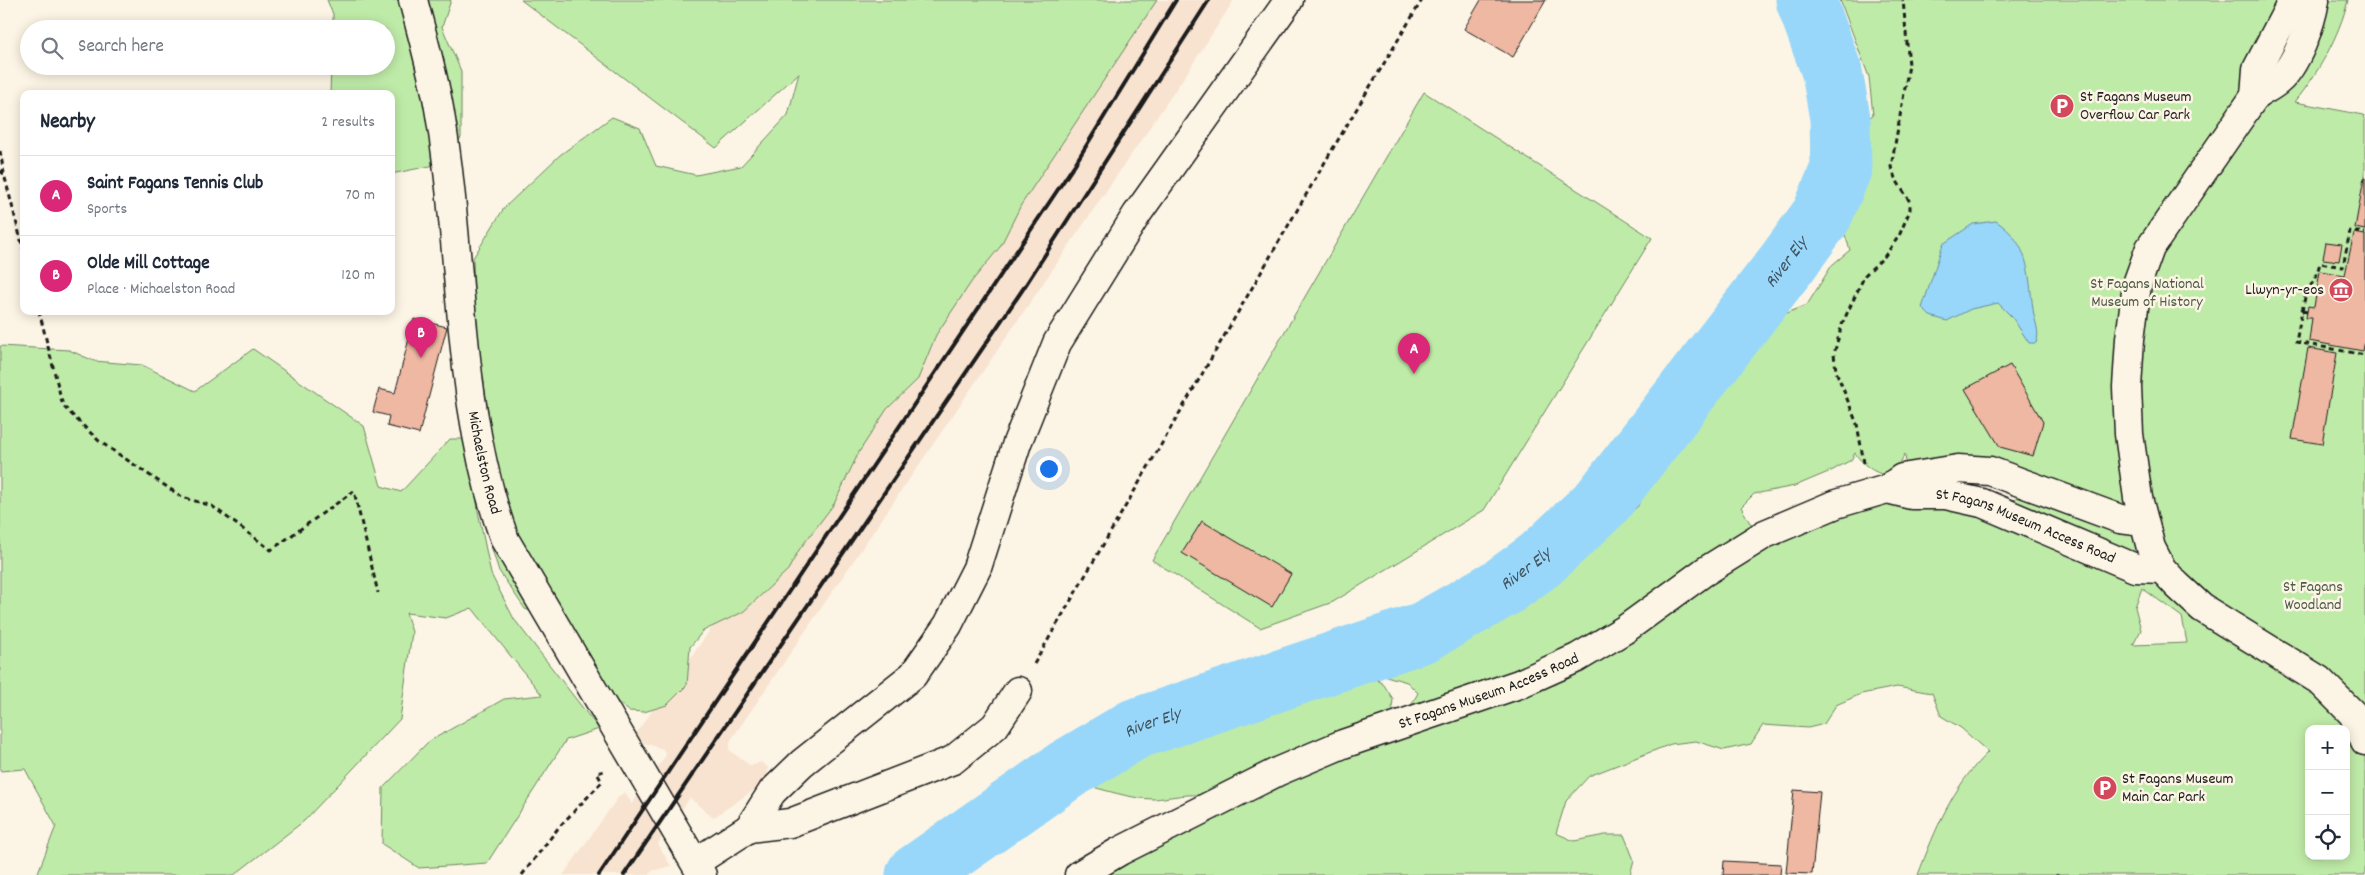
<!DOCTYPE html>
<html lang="en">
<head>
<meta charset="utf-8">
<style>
  :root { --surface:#fff; --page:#f2f2f3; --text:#1f2937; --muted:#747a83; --line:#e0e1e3; --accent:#db2777 }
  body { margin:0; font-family:Dekko,sans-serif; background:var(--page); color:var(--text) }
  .controls { position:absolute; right:15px; bottom:15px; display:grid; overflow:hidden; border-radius:10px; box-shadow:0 2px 12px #0003 }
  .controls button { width:45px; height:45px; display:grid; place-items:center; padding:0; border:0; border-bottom:1px solid var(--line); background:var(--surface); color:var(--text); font:25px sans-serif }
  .you { position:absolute; left:1048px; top:468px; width:18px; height:18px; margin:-12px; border:4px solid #fff; border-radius:50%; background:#1a73e8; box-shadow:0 0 0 8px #1a73e833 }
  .badge { display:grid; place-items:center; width:32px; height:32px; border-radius:50%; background:var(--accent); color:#fff; font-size:16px; font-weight:700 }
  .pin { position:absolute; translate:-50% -41px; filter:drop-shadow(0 1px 2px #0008) }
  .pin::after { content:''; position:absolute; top:26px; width:18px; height:15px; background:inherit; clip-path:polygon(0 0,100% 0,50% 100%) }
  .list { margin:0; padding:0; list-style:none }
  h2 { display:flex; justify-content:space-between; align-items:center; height:65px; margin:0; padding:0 20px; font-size:21px }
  h2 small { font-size:16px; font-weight:400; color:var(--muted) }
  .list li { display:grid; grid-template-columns:32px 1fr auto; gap:15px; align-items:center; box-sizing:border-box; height:80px; padding:0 20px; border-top:1px solid var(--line) }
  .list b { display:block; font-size:19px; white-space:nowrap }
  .list p { margin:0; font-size:16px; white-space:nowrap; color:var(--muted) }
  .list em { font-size:16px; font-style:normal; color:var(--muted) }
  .icon { flex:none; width:28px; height:28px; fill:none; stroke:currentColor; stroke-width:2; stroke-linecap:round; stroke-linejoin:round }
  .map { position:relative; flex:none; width:2365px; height:875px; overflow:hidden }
  .search { position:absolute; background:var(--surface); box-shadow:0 2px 12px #0003; left:20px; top:20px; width:375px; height:55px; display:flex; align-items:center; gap:12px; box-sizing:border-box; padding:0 18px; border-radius:28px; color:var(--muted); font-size:19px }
  .panel { position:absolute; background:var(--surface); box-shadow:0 2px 12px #0003; left:20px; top:90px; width:375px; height:225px; border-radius:10px }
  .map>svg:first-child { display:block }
  .built { fill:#f8e3d1 }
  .green { fill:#bfeba8; stroke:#6e8462; fill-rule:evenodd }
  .water { fill:#98d7fa; stroke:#668ca1 }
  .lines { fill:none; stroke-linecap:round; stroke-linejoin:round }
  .river { stroke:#98d7fa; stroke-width:61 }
  .building { fill:#eeb8a2; stroke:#1c1c1c }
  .minor-casing { stroke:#1c1c1c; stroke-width:31 }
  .path { stroke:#1c1c1c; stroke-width:3; stroke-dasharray:5 4; stroke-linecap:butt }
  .minor { stroke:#fcf5e5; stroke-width:28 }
  .rail { stroke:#1c1c1c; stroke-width:4 }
  .labels { text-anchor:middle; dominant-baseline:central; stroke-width:5; stroke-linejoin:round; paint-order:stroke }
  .poi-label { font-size:16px; fill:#1c1c1c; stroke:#fcf5e5; text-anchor:start }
  .park-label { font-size:16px; fill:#4d5a46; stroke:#fcf5e5 }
  .street-label { font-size:16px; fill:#1c1c1c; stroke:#fcf5e5 }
  .water-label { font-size:18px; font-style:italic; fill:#41545f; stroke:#fcf5e5 }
</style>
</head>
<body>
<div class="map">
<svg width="2365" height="875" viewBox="0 0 2365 875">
  <rect width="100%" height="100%" fill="#fcf5e5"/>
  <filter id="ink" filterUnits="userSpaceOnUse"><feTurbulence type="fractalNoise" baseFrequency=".02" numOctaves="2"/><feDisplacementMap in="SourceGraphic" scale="10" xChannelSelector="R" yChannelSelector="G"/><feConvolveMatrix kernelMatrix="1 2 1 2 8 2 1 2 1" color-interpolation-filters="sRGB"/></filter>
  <g filter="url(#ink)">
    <polygon class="built" points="1138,0 1234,0 1187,73 731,740 729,750 751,766 761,762 768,767 767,776 754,790 713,818 690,798 658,844 671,866 652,871 649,875 563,875 619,796 625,792 632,804 666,755 663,749 643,743 636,733 724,611"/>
    <g class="green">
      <polygon points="327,0 451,0 442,27 461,71 461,138 435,165 391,174 391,94 330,94 331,66 386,66 386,29 333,29 333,14"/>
      <polygon points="521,0 1157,0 1021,205 1000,247 972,281 936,335 918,379 887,409 859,452 834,504 799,550 788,570 743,612 703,631 690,647 687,685 667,705 644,712 629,711 610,696 577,639 573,628 525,609 499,571 483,521 492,474 491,430 475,326 473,258 504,208 560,155 612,117 640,128 656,166 696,175 741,166 788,115 799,73 716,148"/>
      <path d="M1840,0H2348C2339,37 2318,73 2295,102L2364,115L2365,119V875H1918C1935,830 1952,787 1988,752L1961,728L1941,716L1932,693L1897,687L1861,694L1836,705L1824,724L1808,728L1763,725L1751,744L1724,750L1696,741L1671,744L1589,776L1566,801L1556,833L1574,841L1605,835H1624L1634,860L1630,875H1080L1200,801L1198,795C1183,794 1169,798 1154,799C1129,799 1104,789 1080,784V765C1106,734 1139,711 1178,697C1183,695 1190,692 1196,691C1211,691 1223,700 1235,707L1246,703C1248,685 1248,672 1268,667C1295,660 1306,683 1330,693C1346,687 1350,675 1368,672L1384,685L1393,699L1392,709L1408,711L1418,693L1407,682L1386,676L1383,657L1410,631L1423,642L1442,651L1450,636L1461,601L1482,587L1517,589L1536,597L1545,587L1566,571L1586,550L1613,530L1638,506L1646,484L1631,479L1625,456L1629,442L1665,431L1680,442L1713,385L1709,377L1720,358L1740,355L1753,337L1761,312L1772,314L1787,313L1807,305L1832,265L1850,250L1842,226L1852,212V188L1868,169L1861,168L1848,156C1853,138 1856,125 1873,115L1869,77ZM1855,453C1863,465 1873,472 1887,476L1897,468L1905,454L1906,466L2027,475L2016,499L1980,509L1954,506L1929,509L1898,507L1892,498L1773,537L1750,523L1741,507L1754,494L1795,486L1833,470L1851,460ZM2142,588L2182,617L2187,643L2133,645L2141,630L2135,607ZM2309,729H2346V856H2309Z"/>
      <polygon points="1424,92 1652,238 1484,510 1333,602 1260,628 1152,560"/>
      <polygon points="0,346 69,350 94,361 142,365 195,391 253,349 364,426 381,486 401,492 450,439 470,439 478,511 491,574 514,619 599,729 566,740 487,863 419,868 382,844 383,788 428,742 504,699 542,695 472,608 446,618 406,613 412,632 400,719 304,821 234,875 37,875 56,826 25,769 0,771"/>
      <polygon points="940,864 959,867 966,875 923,875"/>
    </g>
    <path class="water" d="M1996,221C2030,244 2028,272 2033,309C2034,321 2041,332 2036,343H2029L2012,317L1998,303L1971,309L1947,321L1930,316L1922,308L1943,244L1973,224Z"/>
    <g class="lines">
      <path class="river" id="s1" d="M916,875L1066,770L1135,729L1424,632L1503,587L1540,560L1602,502L1788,262L1822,215L1841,169L1840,118L1832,72L1806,0"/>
    </g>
    <g class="building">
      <polygon points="1481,0 1546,0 1513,57 1464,29"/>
      <polygon points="2364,178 2365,178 2365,230 2355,228"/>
      <polygon points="2354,233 2365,235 2365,340 2363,351 2309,341 2312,318 2306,318 2308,306 2314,307 2320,271 2345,275"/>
      <polygon points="2326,242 2342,244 2339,261 2323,259"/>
      <polygon points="414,319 447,327 419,434 387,426 389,416 373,412 379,389 395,393"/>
      <polygon points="2308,348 2337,353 2322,444 2292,439"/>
      <polygon points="2010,365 2043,422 2033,456 2000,447 1965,389"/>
      <polygon points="1202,521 1291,574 1272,607 1182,553"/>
      <polygon points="1794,790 1820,792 1812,874 1786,873"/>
      <polygon points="1724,861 1781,864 1780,875 1723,875"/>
    </g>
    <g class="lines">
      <defs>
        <g id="minor">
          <path id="s2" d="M413,0C423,38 434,76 440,114C464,255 455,404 505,540L702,875"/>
          <path d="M2315,0C2311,24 2297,65 2278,81C2271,87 2262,91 2255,96L2150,248L2137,284L2130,339L2127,387L2129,434L2138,498L2151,548L2162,569L2177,585L2202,608L2319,680L2353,714L2365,741"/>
          <polyline points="2255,96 2257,69 2293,0"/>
          <path id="s3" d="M1887,489L1911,495H1946L1982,503L2135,568L2162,569"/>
          <polyline points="749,828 772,792 802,763 913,675 948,625 977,568 1017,443 1057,343 1137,214 1289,0"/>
          <polyline points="696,862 749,828 790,823 953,760 995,726 1018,691"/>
          <path id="s4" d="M1079,875L1120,851L1279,771L1343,744L1519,684L1577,658L1624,630L1704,572L1765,534L1836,504L1887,489L1902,478L1958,469L1990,471L2120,519L2144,522"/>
        </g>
      </defs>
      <use href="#minor" class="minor-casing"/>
      <g class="path">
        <polyline points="0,151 4,173"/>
        <polyline points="0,171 4,174 24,252"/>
        <polyline points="39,311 63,406 99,441 182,497 212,506 271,550 354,491 378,593"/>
        <polyline points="2302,311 2306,293 2316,277 2320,263 2343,267 2350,231 2365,233"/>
        <polyline points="2307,312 2302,311 2296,342 2365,355"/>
        <polyline points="1864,463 1857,424 1836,371 1834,354 1842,324 1865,275 1884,257 1899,236 1910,210 1910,202 1895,178 1891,167 1909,65 1903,0"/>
        <polyline points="1034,664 1332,150 1422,0"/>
        <polyline points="2057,874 2057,875"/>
        <polyline points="522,875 559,827 602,782 597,773 604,771"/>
      </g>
      <use href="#minor" class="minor"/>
      <g class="rail">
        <polyline points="599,875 1075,164 1176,0"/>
        <polyline points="624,875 1023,289 1209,0"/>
      </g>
    </g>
  </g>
  <defs>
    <symbol id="parking-disc" viewBox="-11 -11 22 22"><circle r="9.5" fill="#d1495b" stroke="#fcf5e5"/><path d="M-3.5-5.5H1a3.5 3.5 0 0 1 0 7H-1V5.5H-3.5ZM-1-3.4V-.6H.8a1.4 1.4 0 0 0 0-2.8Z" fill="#fff"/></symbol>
    <symbol id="museum-disc" viewBox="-11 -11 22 22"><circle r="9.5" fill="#d1495b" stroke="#fcf5e5"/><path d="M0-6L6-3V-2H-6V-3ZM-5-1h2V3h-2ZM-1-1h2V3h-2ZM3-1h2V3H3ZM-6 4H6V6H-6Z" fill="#fff"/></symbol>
  </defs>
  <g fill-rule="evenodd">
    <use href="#parking-disc" x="2048" y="92" width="28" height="28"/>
    <use href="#museum-disc" x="2327" y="276" width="28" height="28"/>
    <use href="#parking-disc" x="2091" y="774" width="28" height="28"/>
  </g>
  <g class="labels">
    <g class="poi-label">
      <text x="2080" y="97">St Fagans Museum<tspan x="2080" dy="18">Overflow Car Park</tspan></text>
      <text x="2324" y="290" text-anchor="end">Llwyn-yr-eos</text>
      <text x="2122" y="779">St Fagans Museum<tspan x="2122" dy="18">Main Car Park</tspan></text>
    </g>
    <g class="park-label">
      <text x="2147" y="284">St Fagans National<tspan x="2147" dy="18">Museum of History</tspan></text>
      <text x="2313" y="587">St Fagans<tspan x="2313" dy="18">Woodland</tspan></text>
    </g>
    <g class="street-label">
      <text stroke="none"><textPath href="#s2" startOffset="469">Michaelston Road</textPath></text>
      <text stroke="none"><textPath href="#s3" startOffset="145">St Fagans Museum Access Road</textPath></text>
      <text stroke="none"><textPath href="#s4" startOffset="450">St Fagans Museum Access Road</textPath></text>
    </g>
    <g class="water-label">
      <text stroke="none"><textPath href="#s1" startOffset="1092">River Ely</textPath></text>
      <text stroke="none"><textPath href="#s1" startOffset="688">River Ely</textPath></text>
      <text stroke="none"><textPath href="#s1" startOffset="282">River Ely</textPath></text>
    </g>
  </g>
</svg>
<div class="controls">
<button>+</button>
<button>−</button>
<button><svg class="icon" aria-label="locate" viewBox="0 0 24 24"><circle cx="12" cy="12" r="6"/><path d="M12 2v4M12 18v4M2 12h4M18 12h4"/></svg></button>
</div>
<div class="you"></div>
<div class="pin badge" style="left:1414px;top:374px">A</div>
<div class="pin badge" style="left:421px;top:358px">B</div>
<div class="search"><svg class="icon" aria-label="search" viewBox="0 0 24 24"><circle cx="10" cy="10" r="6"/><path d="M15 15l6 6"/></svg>Search here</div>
<section class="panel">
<h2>Nearby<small>2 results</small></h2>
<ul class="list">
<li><span class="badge">A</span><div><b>Saint Fagans Tennis Club</b><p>Sports</p></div><em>70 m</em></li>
<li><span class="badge">B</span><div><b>Olde Mill Cottage</b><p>Place · Michaelston Road</p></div><em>120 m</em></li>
</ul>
</section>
</div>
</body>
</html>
